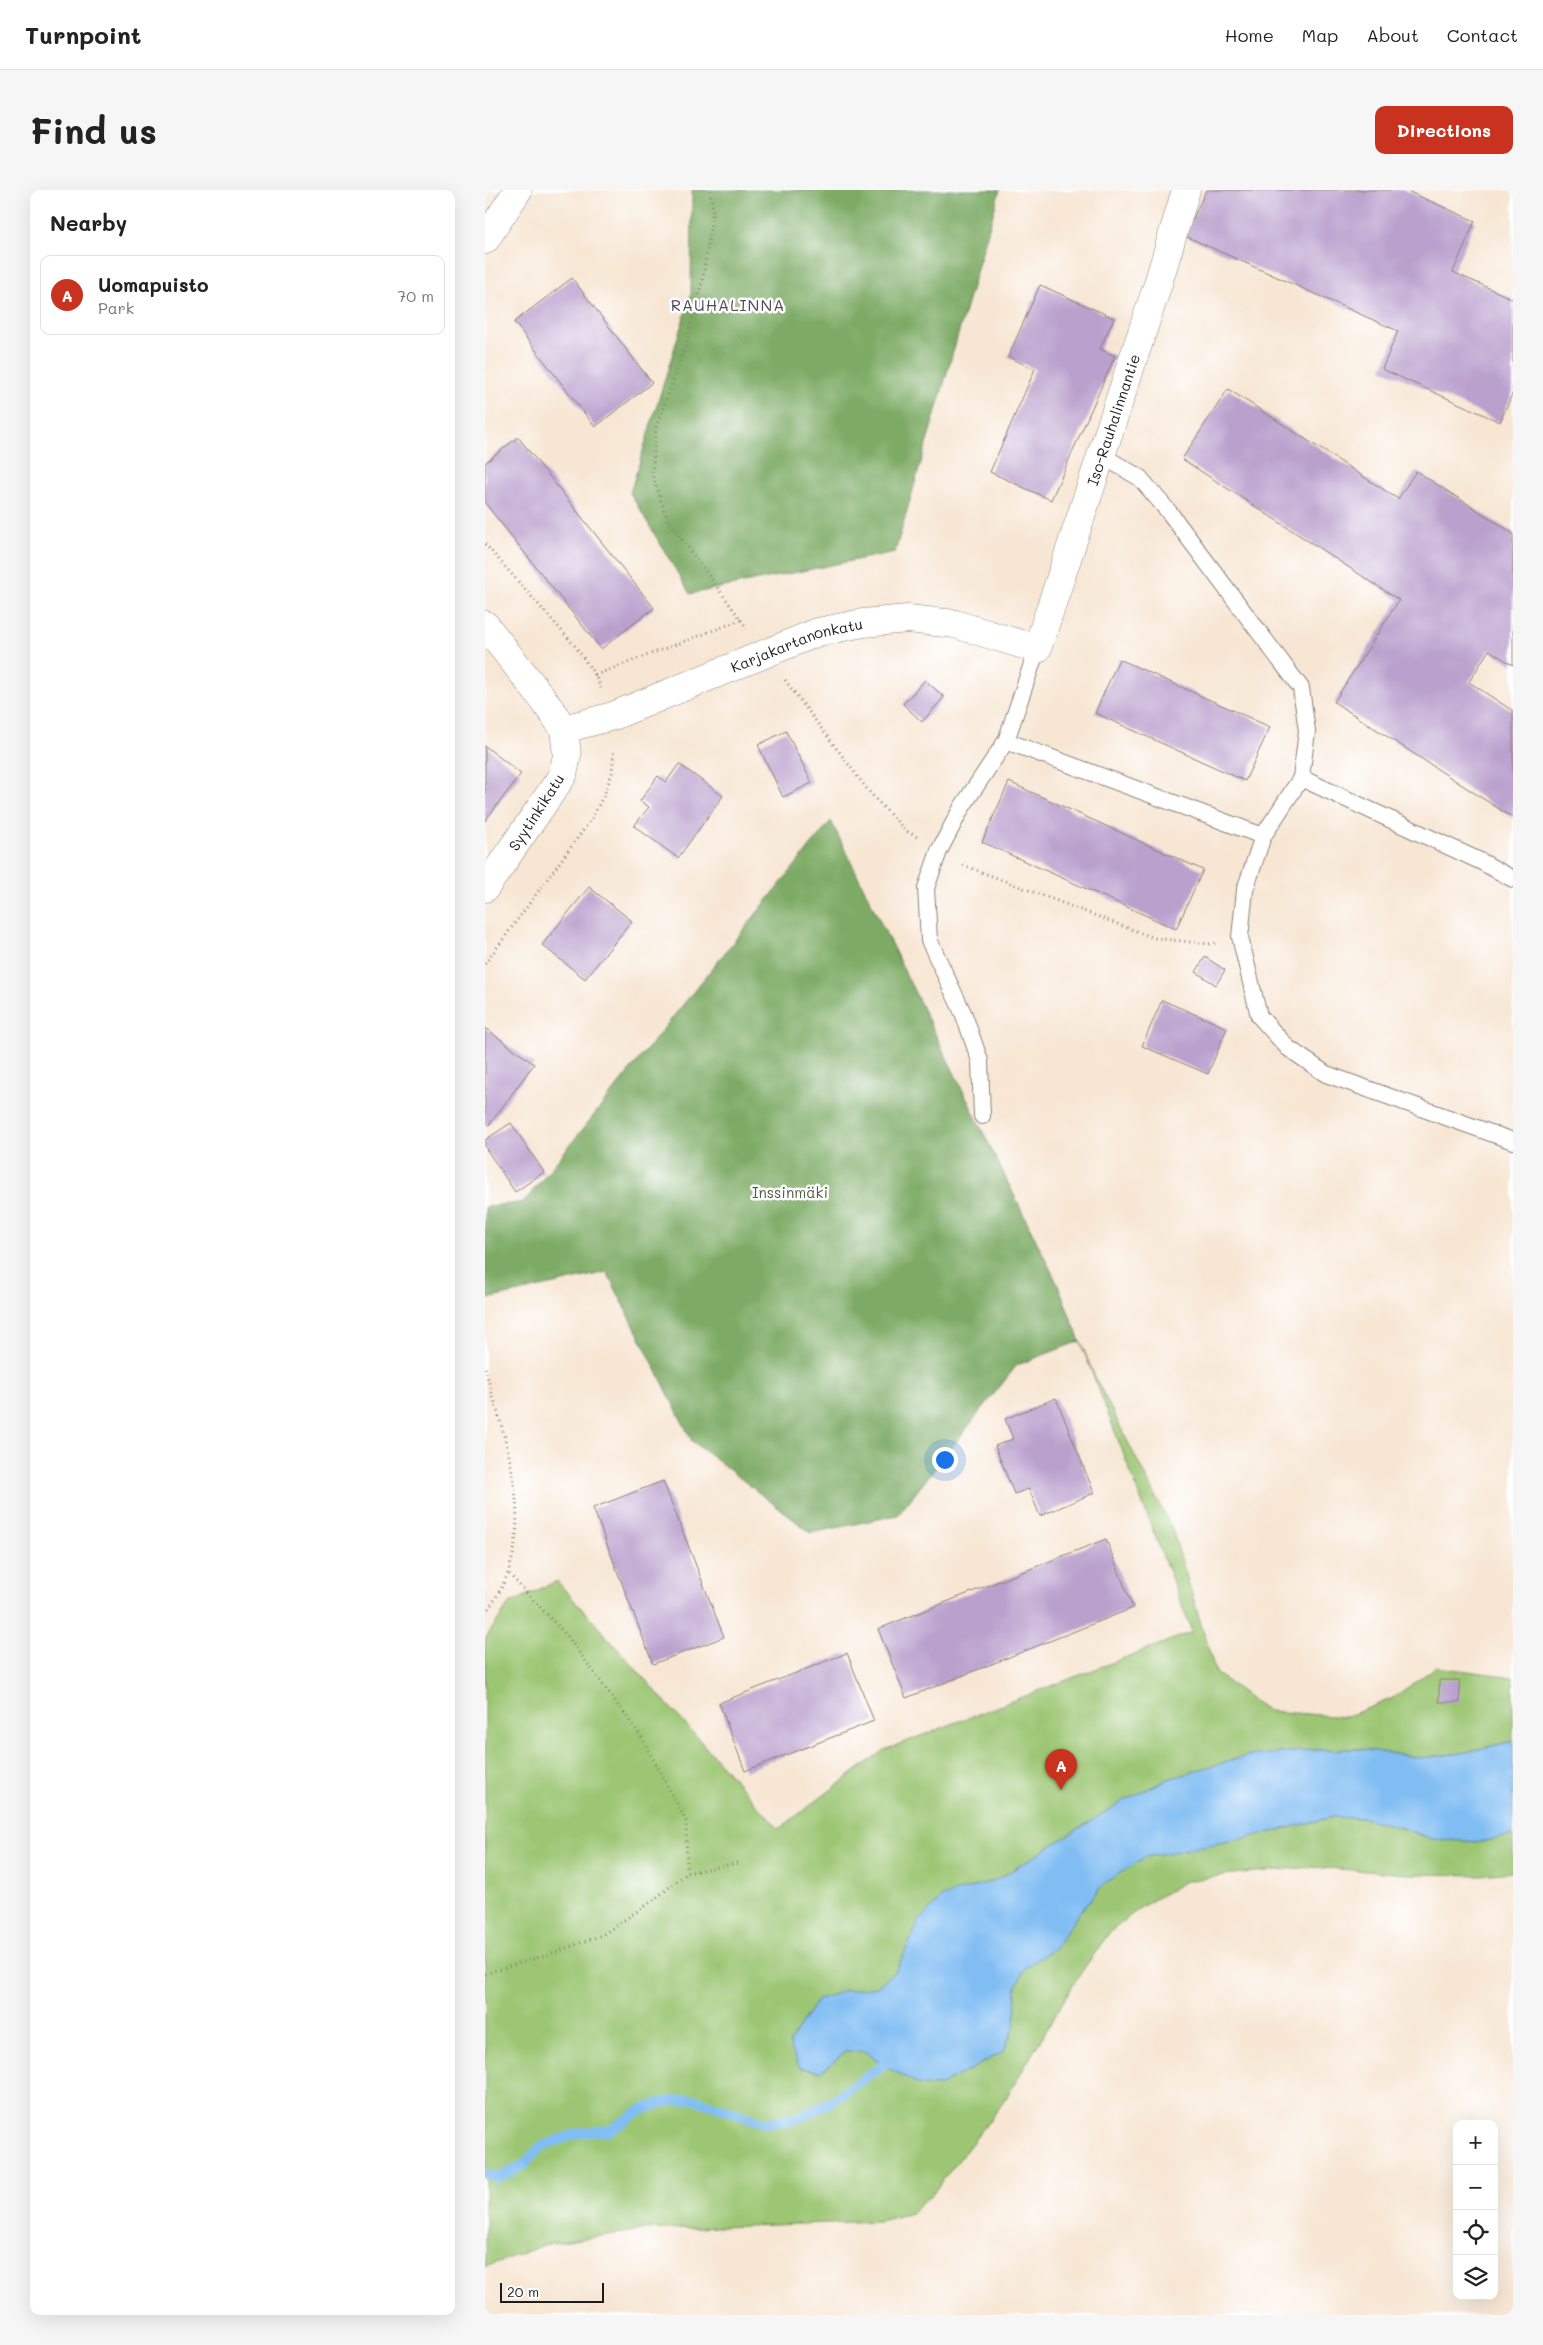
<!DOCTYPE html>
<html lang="en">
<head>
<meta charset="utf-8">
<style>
  :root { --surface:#fff; --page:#f6f6f6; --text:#222; --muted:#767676; --line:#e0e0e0; --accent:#c8321e }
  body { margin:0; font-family:Mali,sans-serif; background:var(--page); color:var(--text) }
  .controls { position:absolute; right:15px; bottom:15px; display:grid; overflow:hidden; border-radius:10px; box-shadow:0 5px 20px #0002 }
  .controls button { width:45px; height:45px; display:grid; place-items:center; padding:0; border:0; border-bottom:1px solid var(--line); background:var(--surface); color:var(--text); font:25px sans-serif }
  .scale { position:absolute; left:15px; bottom:12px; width:104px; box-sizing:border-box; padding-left:5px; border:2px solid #1c1c1c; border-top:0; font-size:14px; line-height:18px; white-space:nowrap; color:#1c1c1c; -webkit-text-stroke:4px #fff; paint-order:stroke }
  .you { position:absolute; left:459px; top:1269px; width:18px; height:18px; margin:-12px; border:4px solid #fff; border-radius:50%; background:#1a73e8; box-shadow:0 0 0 8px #1a73e833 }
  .badge { display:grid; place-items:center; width:32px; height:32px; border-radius:50%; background:var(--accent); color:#fff; font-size:16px; font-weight:700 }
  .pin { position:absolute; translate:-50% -41px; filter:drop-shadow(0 1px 2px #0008) }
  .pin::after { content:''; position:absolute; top:26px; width:18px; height:15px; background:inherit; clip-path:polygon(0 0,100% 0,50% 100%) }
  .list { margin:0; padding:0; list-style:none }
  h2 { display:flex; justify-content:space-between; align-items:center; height:65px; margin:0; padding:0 20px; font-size:21px }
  h2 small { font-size:16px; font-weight:400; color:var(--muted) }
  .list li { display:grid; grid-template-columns:32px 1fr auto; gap:15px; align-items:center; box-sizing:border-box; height:80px; margin:0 10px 10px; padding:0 10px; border:1px solid var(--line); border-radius:10px }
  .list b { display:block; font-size:19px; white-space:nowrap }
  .list p { margin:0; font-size:16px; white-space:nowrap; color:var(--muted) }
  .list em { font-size:16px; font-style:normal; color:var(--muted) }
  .icon { flex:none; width:28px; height:28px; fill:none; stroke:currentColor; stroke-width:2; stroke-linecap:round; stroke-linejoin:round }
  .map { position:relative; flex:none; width:1028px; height:2125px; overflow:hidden; border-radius:10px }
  header { display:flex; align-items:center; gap:30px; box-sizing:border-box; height:70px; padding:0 25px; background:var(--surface); border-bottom:1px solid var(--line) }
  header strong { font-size:24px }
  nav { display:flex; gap:28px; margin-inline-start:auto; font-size:18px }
  .intro { display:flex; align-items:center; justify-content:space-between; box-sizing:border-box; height:120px; padding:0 30px }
  h1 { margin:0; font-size:35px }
  .button { padding:12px 22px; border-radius:10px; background:var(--accent); color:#fff; font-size:18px; font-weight:700 }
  main { display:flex; gap:30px; padding:0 30px }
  aside { flex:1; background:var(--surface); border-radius:10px; box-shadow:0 5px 20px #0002 }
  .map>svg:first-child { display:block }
  .green { fill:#9cc673; stroke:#5c7148 }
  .forest { fill:#7dab65; stroke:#4c6440 }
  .water { fill:#80bdf3; stroke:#4e6c88 }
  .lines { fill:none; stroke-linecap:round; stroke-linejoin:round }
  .stream { stroke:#80bdf3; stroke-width:10 }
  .building { fill:#baa0cd }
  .service-casing { stroke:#8a8178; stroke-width:18 }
  .minor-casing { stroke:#8a8178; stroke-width:29 }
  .path { stroke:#8a8178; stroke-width:3; stroke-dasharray:1 4; stroke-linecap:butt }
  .service { stroke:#fff; stroke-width:16 }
  .minor { stroke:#fff; stroke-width:28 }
  .labels { text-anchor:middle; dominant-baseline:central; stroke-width:5; stroke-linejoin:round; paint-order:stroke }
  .street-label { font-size:15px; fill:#1c1c1c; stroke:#fff }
  .park-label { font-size:15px; fill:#4f603f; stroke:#fff }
  .neighbourhood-label { font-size:16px; letter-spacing:1px; fill:#534a5a; stroke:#fff }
</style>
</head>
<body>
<header>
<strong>Turnpoint</strong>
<nav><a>Home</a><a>Map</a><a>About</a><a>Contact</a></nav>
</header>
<div class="intro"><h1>Find us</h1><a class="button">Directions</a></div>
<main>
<aside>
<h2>Nearby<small></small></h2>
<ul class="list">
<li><span class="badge">A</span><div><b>Uomapuisto</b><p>Park</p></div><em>70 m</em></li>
</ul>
</aside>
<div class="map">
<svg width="1028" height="2125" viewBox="0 0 1028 2125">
  <rect width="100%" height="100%" fill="#fff"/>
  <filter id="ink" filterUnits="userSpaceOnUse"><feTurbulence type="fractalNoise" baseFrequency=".02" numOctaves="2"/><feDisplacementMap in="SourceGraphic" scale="10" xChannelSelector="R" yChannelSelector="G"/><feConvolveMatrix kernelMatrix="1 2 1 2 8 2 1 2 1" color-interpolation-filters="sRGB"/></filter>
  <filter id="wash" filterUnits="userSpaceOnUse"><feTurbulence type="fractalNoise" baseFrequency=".0096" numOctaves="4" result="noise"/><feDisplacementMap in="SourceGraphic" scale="20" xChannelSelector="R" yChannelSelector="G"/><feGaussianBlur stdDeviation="1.12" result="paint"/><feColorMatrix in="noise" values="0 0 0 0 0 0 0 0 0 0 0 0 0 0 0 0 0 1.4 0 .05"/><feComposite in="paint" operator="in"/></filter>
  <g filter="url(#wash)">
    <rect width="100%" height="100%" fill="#f7e6d3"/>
    <polygon class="green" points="595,1151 609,1185 687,1339 731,1483 783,1521 861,1527 908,1508 951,1477 1028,1487 1028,1551 977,1563 934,1568 877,1559 827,1560 795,1563 815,1635 848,1627 878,1628 914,1637 947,1649 995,1652 1028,1645 1028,1682 996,1685 923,1684 827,1677 747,1684 701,1691 656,1717 624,1743 593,1787 518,1913 448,2003 426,2023 395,2031 157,2040 62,2054 0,2077 0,1449 24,1414 72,1391 294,1639 399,1560 707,1442"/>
    <g class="forest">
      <polygon points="207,0 515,0 410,362 205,404 145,303 206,104"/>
      <polygon points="346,631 573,1095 595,1151 532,1175 413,1325 326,1343 207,1251 122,1082 3,1109 0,1096 0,1017 39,1012"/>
    </g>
    <polygon class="water" points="1028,1551 1028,1645 995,1652 947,1649 914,1637 878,1628 848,1627 761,1648 660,1667 620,1693 594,1723 571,1757 540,1778 531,1796 530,1835 518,1862 454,1896 435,1895 398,1875 382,1862 361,1861 336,1882 314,1877 304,1853 332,1810 358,1801 392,1797 412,1779 434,1731 457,1707 513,1689 638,1611 683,1589 761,1566 827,1560 877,1559 935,1568 977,1563"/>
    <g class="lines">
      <polyline class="stream" points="0,1984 13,1988 39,1975 55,1957 93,1943 126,1940 154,1921 178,1912 209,1909 280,1933 313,1928 344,1913 398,1875 406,1866"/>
    </g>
    <g id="blocks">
      <g class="building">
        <polygon points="721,0 920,0 990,31 968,82 1028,109 1028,202 1015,232 897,179 913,141 700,46"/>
        <polygon points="87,88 167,193 110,237 29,132"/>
        <polygon points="555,95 629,128 615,159 630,166 566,310 505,282 550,179 523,167"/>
        <polygon points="743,199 913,309 931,281 1028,343 1028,475 1004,460 984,492 1028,521 1028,628 849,512 914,410 697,269"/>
        <polygon points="33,247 169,418 116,459 0,313 0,273"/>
        <polygon points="634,469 785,537 760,591 610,523"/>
        <polygon points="440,490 459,507 437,532 418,514"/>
        <polygon points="301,541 327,593 298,607 273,555"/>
        <polygon points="0,556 36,584 0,631"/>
        <polygon points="194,574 238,606 193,668 149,636 164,617 155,611 173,586 181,592"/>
        <polygon points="524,592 718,680 691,739 497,652"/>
        <polygon points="104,697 147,731 100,789 57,755"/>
        <polygon points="720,767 740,780 731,795 711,782"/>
        <polygon points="677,810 742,838 723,884 657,856"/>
        <polygon points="0,838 49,874 4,935 0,932"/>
        <polygon points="26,933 59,982 30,1002 0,957 0,950"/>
        <polygon points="571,1208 609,1303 555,1326 544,1299 529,1304 510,1256 528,1249 520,1229"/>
        <polygon points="178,1291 239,1447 168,1474 108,1318"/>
        <polygon points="621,1349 648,1418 421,1508 393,1439"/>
        <polygon points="362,1463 389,1531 260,1581 234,1513"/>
        <polygon points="954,1490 974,1490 975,1512 954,1512"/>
      </g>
    </g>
  </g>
  <g filter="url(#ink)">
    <use href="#blocks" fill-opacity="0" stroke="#8a8178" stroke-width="1"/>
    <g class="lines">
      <defs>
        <g id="service">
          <polyline points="616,265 655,288 684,322 816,498 822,541 816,588 997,672 1028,689"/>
          <polyline points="521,551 778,646 816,588"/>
          <polyline points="778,646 760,700 755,747 774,826 803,858 841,884 1028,951"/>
          <polyline points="497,926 495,871 479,825 444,750 441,698 454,661 477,617 521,551 552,459"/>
        </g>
        <g id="minor">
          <polyline points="0,50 33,0"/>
          <polyline points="0,435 58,509 79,539 82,565 78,585 0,698"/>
          <path id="s1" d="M79,539L128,526L333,442L378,433L423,429L470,434L552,459L672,97L701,0"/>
        </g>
      </defs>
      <use href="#service" class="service-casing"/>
      <use href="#minor" class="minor-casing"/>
      <g class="path">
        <polyline points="225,0 228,19 218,88 201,155 171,238 167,284 182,329 262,438"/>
        <polyline points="0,354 91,457 110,485 116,498"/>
        <polyline points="110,485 256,430"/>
        <polyline points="300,490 385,603 420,640 432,647"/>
        <polyline points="478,675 669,748 724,754 730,753"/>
        <polyline points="0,774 105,631 119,605 127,583 129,559"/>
        <path d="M0,1178C22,1258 59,1350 0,1423"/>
        <polyline points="202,1683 252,1673"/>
        <polyline points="0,1784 71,1762 117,1745 166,1712 202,1683 201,1631 156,1546 82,1446 24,1384"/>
      </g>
      <use href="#service" class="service"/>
      <use href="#minor" class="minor"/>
    </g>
  </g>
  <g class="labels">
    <g class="street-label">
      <text stroke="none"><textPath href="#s1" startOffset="738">Iso-Rauhalinnantie</textPath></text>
      <text stroke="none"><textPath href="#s1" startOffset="248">Karjakartanonkatu</textPath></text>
      <text transform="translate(51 622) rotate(-57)">Syytinkikatu</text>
    </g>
    <g class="park-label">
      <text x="305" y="1002">Inssinmäki</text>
    </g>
    <g class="neighbourhood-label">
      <text x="243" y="114">RAUHALINNA</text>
    </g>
  </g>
</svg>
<div class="controls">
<button>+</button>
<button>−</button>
<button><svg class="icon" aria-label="locate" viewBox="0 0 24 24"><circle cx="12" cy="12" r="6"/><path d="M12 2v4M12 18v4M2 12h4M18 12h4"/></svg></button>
<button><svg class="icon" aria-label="layers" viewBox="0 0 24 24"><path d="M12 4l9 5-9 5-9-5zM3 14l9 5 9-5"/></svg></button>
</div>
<div class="scale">20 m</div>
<div class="you"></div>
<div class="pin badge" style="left:576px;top:1600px">A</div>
</div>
</main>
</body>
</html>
